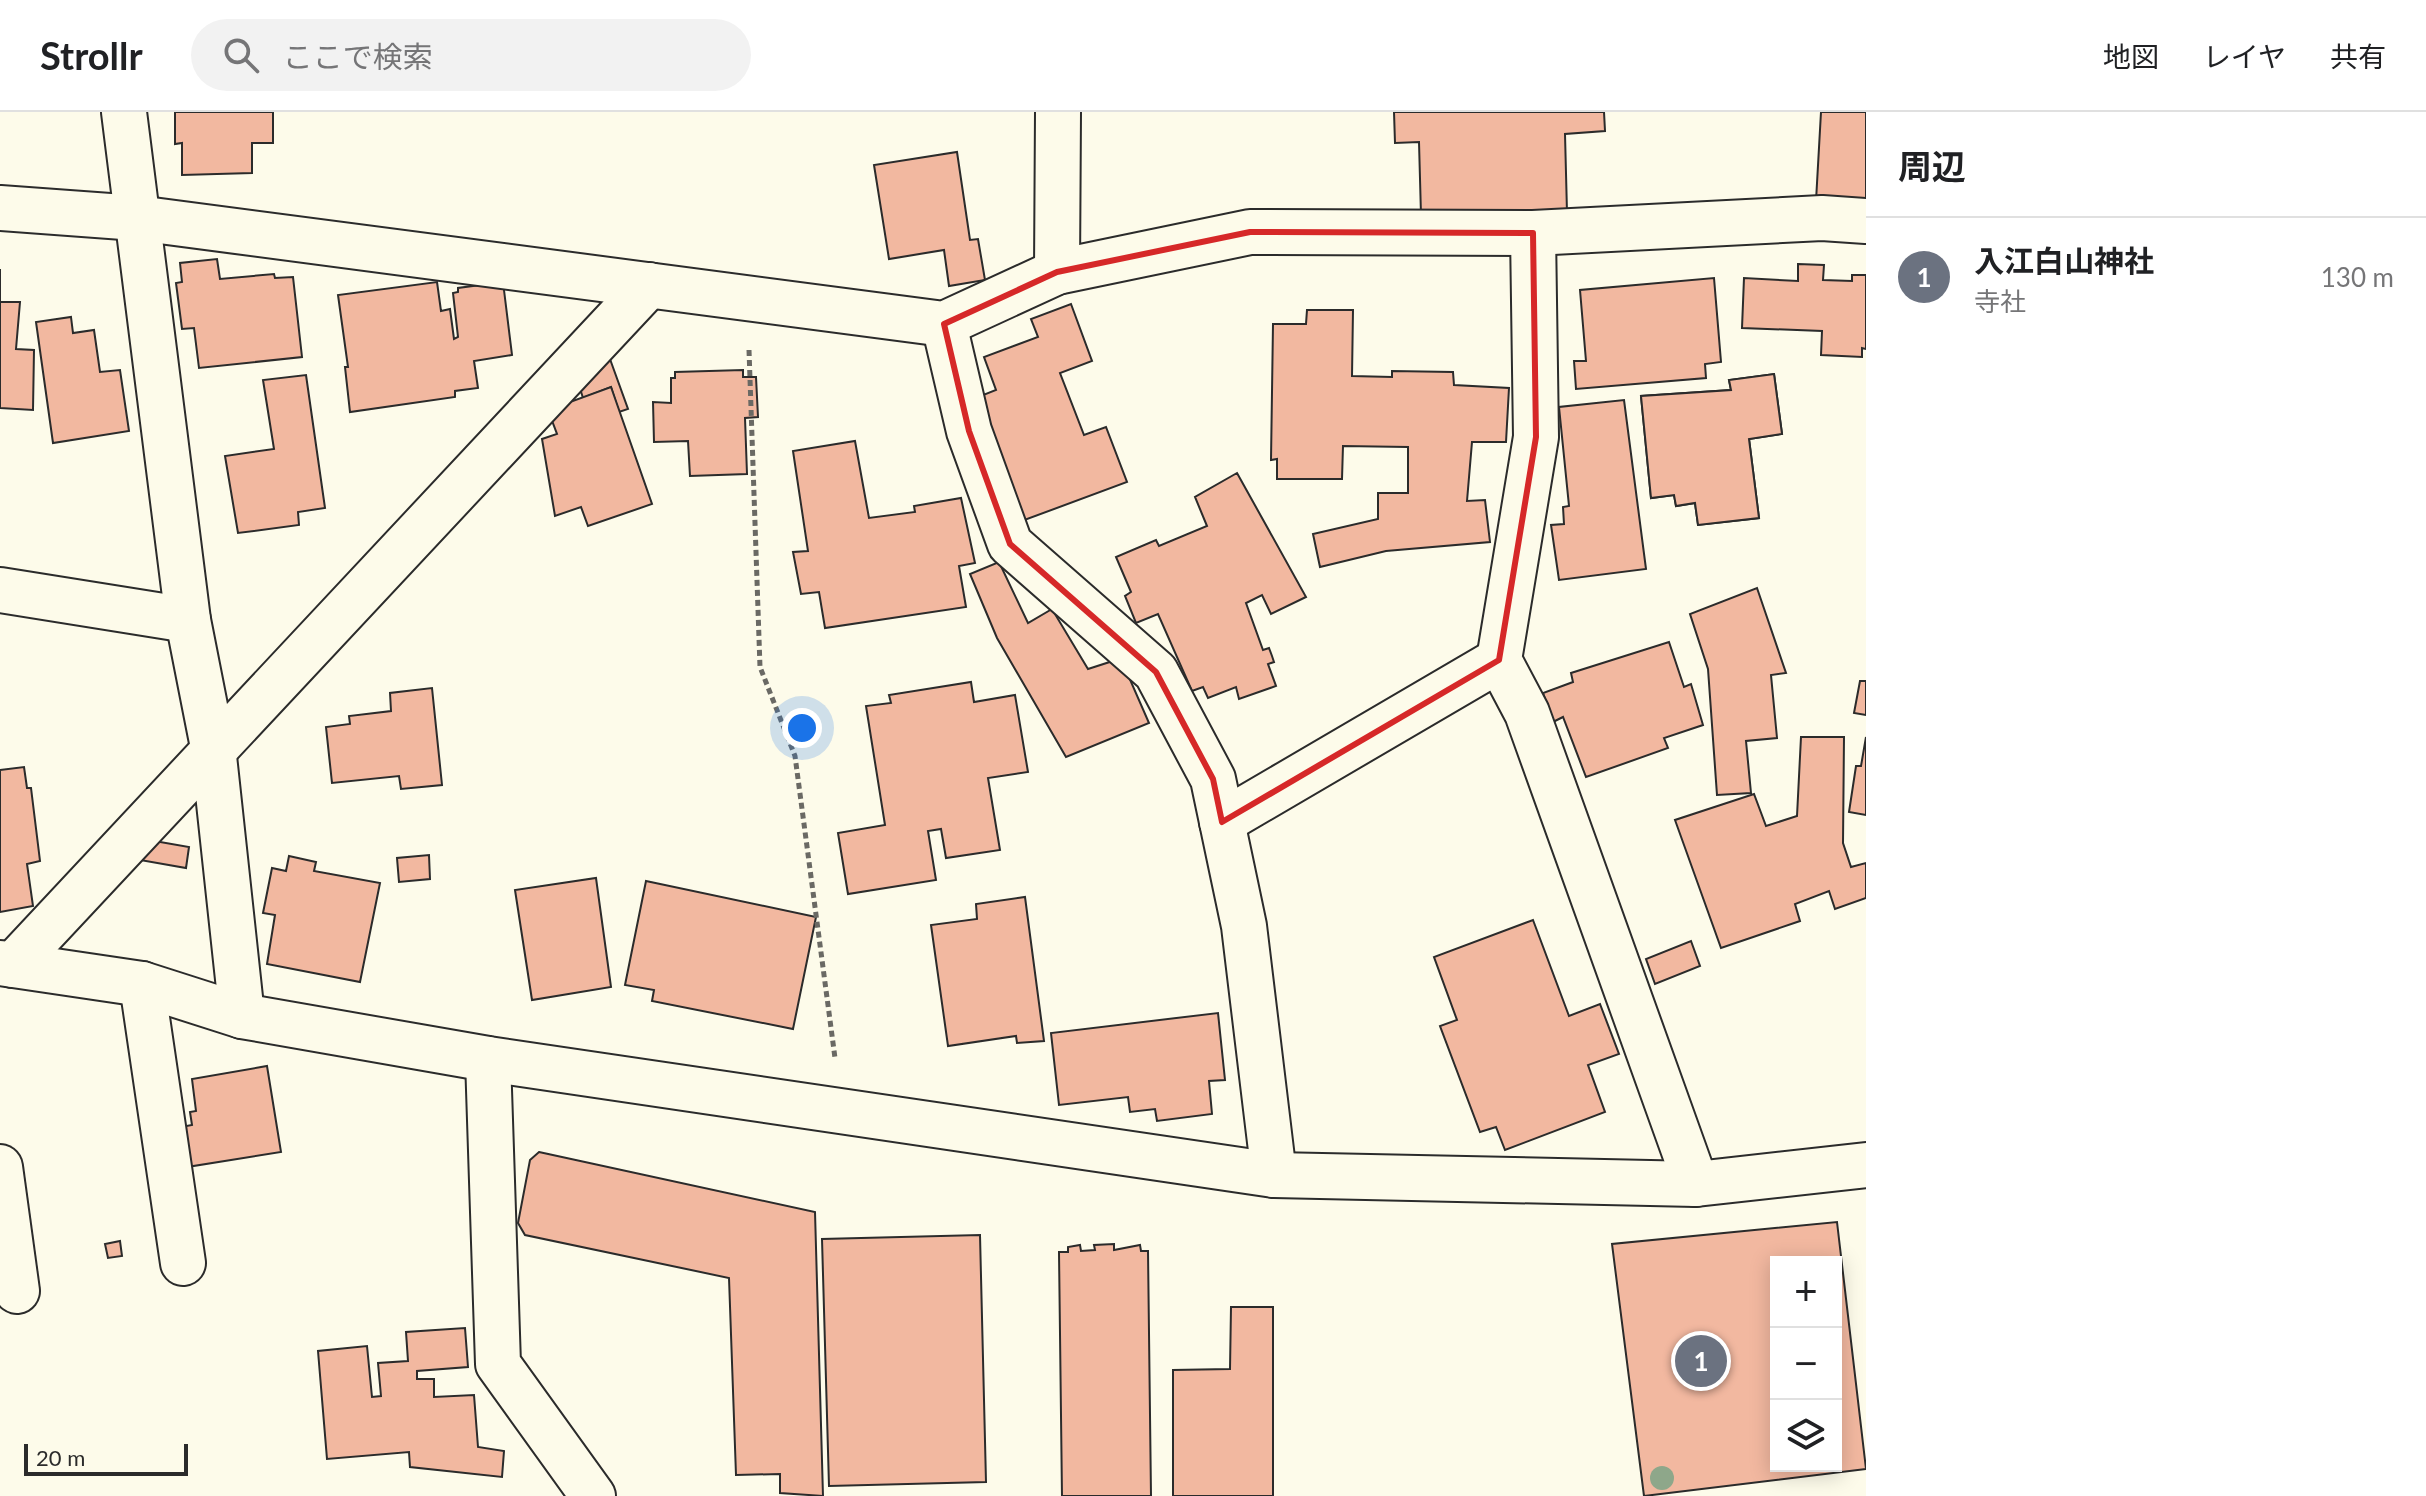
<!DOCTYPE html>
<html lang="ja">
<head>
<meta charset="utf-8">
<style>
  :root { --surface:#fff; --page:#f2f2f2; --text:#202124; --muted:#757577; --line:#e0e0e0; --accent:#c62828 }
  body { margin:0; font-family:Lato,"Noto Sans JP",sans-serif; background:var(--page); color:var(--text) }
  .controls { position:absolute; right:24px; bottom:24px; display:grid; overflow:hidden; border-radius:0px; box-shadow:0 4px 20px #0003 }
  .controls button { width:72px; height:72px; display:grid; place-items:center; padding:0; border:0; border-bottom:2px solid var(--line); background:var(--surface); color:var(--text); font:40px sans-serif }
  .scale { position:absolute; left:24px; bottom:20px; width:164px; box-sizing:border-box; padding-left:8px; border:4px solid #2b2b2b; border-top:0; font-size:22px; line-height:28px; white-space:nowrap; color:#2b2b2b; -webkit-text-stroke:6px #fdfbea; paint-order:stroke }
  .you { position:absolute; left:802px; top:616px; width:28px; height:28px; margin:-20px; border:6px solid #fff; border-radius:50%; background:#1a73e8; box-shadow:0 0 0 12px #1a73e833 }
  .badge { display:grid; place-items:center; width:52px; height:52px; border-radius:50%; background:var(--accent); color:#fff; font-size:26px; font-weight:700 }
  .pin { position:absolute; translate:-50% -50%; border:4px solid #fff; box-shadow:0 2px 8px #0006 }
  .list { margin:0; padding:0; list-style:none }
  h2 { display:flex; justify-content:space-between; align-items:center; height:104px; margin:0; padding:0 32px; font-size:34px }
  h2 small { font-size:26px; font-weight:400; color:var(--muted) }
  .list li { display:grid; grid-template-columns:52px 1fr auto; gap:24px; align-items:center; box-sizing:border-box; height:120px; padding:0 32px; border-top:2px solid var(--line) }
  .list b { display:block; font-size:30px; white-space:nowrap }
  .list p { margin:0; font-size:26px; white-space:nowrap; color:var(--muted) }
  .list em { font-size:26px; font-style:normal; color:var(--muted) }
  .icon { flex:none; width:44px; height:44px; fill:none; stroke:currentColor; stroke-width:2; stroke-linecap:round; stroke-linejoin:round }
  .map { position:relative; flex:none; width:1866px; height:1384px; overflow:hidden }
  header { display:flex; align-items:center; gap:48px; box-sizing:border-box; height:112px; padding:0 40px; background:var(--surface); border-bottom:2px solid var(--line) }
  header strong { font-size:38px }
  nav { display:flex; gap:44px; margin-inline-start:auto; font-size:28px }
  .search { width:560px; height:72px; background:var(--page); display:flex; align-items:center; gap:20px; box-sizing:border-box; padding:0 28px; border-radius:44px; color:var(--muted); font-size:30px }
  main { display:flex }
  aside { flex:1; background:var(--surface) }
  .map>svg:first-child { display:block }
  .building { fill:#f2b8a0; stroke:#2b2b2b; stroke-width:2; fill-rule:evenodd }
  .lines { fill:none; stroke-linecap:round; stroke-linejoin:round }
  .minor-casing { stroke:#2b2b2b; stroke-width:48 }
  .tertiary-casing { stroke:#2b2b2b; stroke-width:48 }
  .path { stroke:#6a6964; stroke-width:5; stroke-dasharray:6 4; stroke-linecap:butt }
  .minor { stroke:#fdfbea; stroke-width:44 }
  .tertiary { stroke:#fdfbea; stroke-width:44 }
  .tree { fill:#8ea78a }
  .marked { fill:none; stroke:#d62828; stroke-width:6; stroke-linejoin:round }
</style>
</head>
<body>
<header>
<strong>Strollr</strong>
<div class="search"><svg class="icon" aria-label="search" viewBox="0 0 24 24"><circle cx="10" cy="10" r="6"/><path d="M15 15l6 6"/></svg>ここで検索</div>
<nav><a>地図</a><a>レイヤ</a><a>共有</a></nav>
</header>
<main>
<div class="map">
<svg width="1866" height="1384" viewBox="0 0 1866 1384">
  <rect width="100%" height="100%" fill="#fdfbea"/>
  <g class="building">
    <polygon points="175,0 273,0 273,31 252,31 252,61 182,63 182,31 175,32"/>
    <polygon points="1394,0 1604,0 1605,19 1565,22 1567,100 1421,103 1419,30 1395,31"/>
    <polygon points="1821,0 1866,0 1866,92 1816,89"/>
    <polygon points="957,40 970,128 978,127 985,168 949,174 944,138 889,147 874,53"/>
    <polygon points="217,147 220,167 274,162 275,166 293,165 302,245 199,256 194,216 182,217 176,171 182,170 180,151"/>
    <polygon points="1798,152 1824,153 1823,168 1852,169 1852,163 1866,163 1866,237 1862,236 1862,245 1821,243 1822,219 1742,216 1744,166 1798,169"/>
    <polygon points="0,157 0,190 20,190 16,237 34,238 33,298 0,296"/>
    <polygon points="1714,166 1721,250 1705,252 1706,266 1576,277 1574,249 1586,249 1580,178"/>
    <polygon points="437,170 441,199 450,197 454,227 458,225 453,181 458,180 458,176 503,170 512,243 474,249 478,276 455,279 455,285 350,300 345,255 348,255 338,183"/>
    <polygon points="1071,192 1092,249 1060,261 1084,323 1106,315 1127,370 1019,410 973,287 996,278 984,245 1038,225 1031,207"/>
    <polygon points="1307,198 1353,198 1352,264 1392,265 1392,259 1453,260 1454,273 1509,276 1506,330 1472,330 1467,389 1485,388 1490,430 1386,439 1320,455 1313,422 1378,407 1378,381 1408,381 1408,335 1343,334 1342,367 1277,367 1277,347 1271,348 1273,212 1306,212"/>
    <polygon points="71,205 73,221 94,218 100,260 120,258 129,319 53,331 36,210"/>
    <polygon points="606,236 628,297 619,300 611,275 583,286 577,267"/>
    <polygon points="743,258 743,265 756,265 758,305 745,306 747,362 690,364 688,329 654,330 653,290 671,291 671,266 675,266 675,260"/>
    <polygon points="1774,262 1782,322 1749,327 1759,406 1698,413 1695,391 1676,394 1674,383 1651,386 1641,284 1731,278 1729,268"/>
    <polygon points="1774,262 1782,322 1749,327 1759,406 1698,413 1695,391 1676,394 1674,383 1651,386 1641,284 1731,278 1729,268"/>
    <polygon points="306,263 325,396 298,400 299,413 238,421 225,344 274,337 263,268"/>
    <polygon points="611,275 652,392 588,414 581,395 555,404 542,327 557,322 548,298"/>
    <polygon points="1624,288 1646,457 1559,468 1551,413 1564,412 1563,395 1569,394 1559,295"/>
    <polygon points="855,329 869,406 915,400 914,394 961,386 975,451 959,454 966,495 825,516 819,480 801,482 793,440 808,439 793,339"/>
    <polygon points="1237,361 1306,485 1271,502 1262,483 1246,491 1263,538 1269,536 1272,544 1274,550 1268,552 1276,574 1239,587 1236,575 1208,586 1203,575 1192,579 1158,502 1136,511 1125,484 1131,480 1116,445 1156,428 1159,434 1207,414 1195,385"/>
    <polygon points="999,450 1028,511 1052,497 1088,557 1116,548 1125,556 1149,611 1066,645 997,526 970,462"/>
    <polygon points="1757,476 1786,561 1771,563 1777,626 1746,629 1751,681 1717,683 1708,557 1690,502"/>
    <polygon points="1669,530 1684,575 1691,572 1703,613 1664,626 1668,636 1586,665 1563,605 1553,610 1543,581 1573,570 1571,561"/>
    <polygon points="1860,569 1866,569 1866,603 1854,601"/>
    <polygon points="971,570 974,590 1015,583 1028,660 988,666 1000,738 946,746 941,717 928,719 936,768 848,782 838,721 885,713 866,594 891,591 889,583"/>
    <polygon points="432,576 442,673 401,677 399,664 332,671 326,615 350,612 349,604 391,599 390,581"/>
    <polygon points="1801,625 1844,625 1843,731 1851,755 1866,751 1866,786 1835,797 1829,779 1795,792 1800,809 1721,836 1675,708 1754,682 1766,714 1797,704"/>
    <polygon points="1866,625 1866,703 1849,700 1856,654 1861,654"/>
    <polygon points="24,655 27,676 31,676 40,749 27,752 33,794 0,800 0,658"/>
    <polygon points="143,727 189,735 186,756 140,748"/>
    <polygon points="429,743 430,767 399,770 397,746"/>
    <polygon points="289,744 316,750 314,759 380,771 360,870 267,852 275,803 263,801 272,756 286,759"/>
    <polygon points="596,766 611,875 532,888 515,778"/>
    <polygon points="646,769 816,805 793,917 652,889 654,878 625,873"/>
    <polygon points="1025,785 1044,929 1017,931 1016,924 948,934 931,813 977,807 976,792"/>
    <polygon points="1533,808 1569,904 1600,892 1619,942 1588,953 1605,1000 1505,1038 1496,1015 1480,1020 1440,914 1457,908 1434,845"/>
    <polygon points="1691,829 1700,854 1655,872 1646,847"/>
    <polygon points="1218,901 1225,968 1209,969 1212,1002 1157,1009 1155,997 1130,1000 1128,985 1059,993 1051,921"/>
    <polygon points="267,954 281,1040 187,1055 181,1015 192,1013 190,1000 196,999 192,967"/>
    <polygon points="539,1040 815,1100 823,1384 780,1381 780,1362 736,1363 729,1166 525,1123 518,1111 530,1048"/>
    <path d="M1837,1110L1866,1357L1644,1384L1612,1132ZM1776,1150H1836V1354H1776Z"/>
    <polygon points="980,1123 986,1370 829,1374 822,1127"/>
    <polygon points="120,1129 122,1144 108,1146 105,1132"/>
    <polygon points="1114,1132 1114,1138 1140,1133 1141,1139 1148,1139 1151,1384 1062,1384 1059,1140 1068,1140 1068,1135 1080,1133 1081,1139 1095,1138 1094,1133"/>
    <polygon points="1231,1195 1273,1195 1273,1384 1173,1384 1173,1258 1230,1257"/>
    <polygon points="465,1216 468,1255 417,1259 417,1267 434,1267 434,1285 474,1283 478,1335 504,1339 502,1365 410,1355 409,1340 327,1347 318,1239 367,1234 372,1285 381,1284 378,1251 408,1249 406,1220"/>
  </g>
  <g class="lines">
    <defs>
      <g id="minor">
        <polyline points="124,0 188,508 213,635 242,904"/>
        <polyline points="0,96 137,106 944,212 1057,160 1250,120 1533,121 1822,106 1866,109"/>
        <polyline points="1533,121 1536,325 1499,548 1527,601 1696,1072"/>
        <polyline points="1057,160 1058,0"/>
        <polyline points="944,212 969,319 1010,432 1156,560 1213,667 1244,814 1274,1063"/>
        <polyline points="0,478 188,508"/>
        <polyline points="1222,710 1499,548"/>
        <polyline points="13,853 649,173"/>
        <polyline points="142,872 183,1151"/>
        <polyline points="488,947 498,1252 593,1384"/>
        <polyline points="0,1055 17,1179"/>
      </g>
      <polyline id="tertiary" points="0,851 142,872 242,904 488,947 1274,1063 1696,1072 1866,1053"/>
    </defs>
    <use href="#minor" class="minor-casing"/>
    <use href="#tertiary" class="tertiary-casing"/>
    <polyline class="path" points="749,238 760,555 795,644 835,946"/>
    <use href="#minor" class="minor"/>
    <use href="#tertiary" class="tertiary"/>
  </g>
  <circle class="tree" cx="1662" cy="1366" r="12"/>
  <path class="marked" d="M1250,120L1533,121L1536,325L1499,548L1222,710L1213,667L1156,560L1010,432L969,319L944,212L1057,160Z"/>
</svg>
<div class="controls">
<button>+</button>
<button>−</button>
<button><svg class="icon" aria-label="layers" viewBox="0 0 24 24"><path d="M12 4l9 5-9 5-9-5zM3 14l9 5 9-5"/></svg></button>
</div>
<div class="scale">20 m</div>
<div class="you"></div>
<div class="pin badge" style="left:1701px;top:1249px;background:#6b7280">1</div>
</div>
<aside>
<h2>周辺<small></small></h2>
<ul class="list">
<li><span class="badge" style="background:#6b7280">1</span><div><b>入江白山神社</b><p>寺社</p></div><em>130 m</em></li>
</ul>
</aside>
</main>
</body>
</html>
